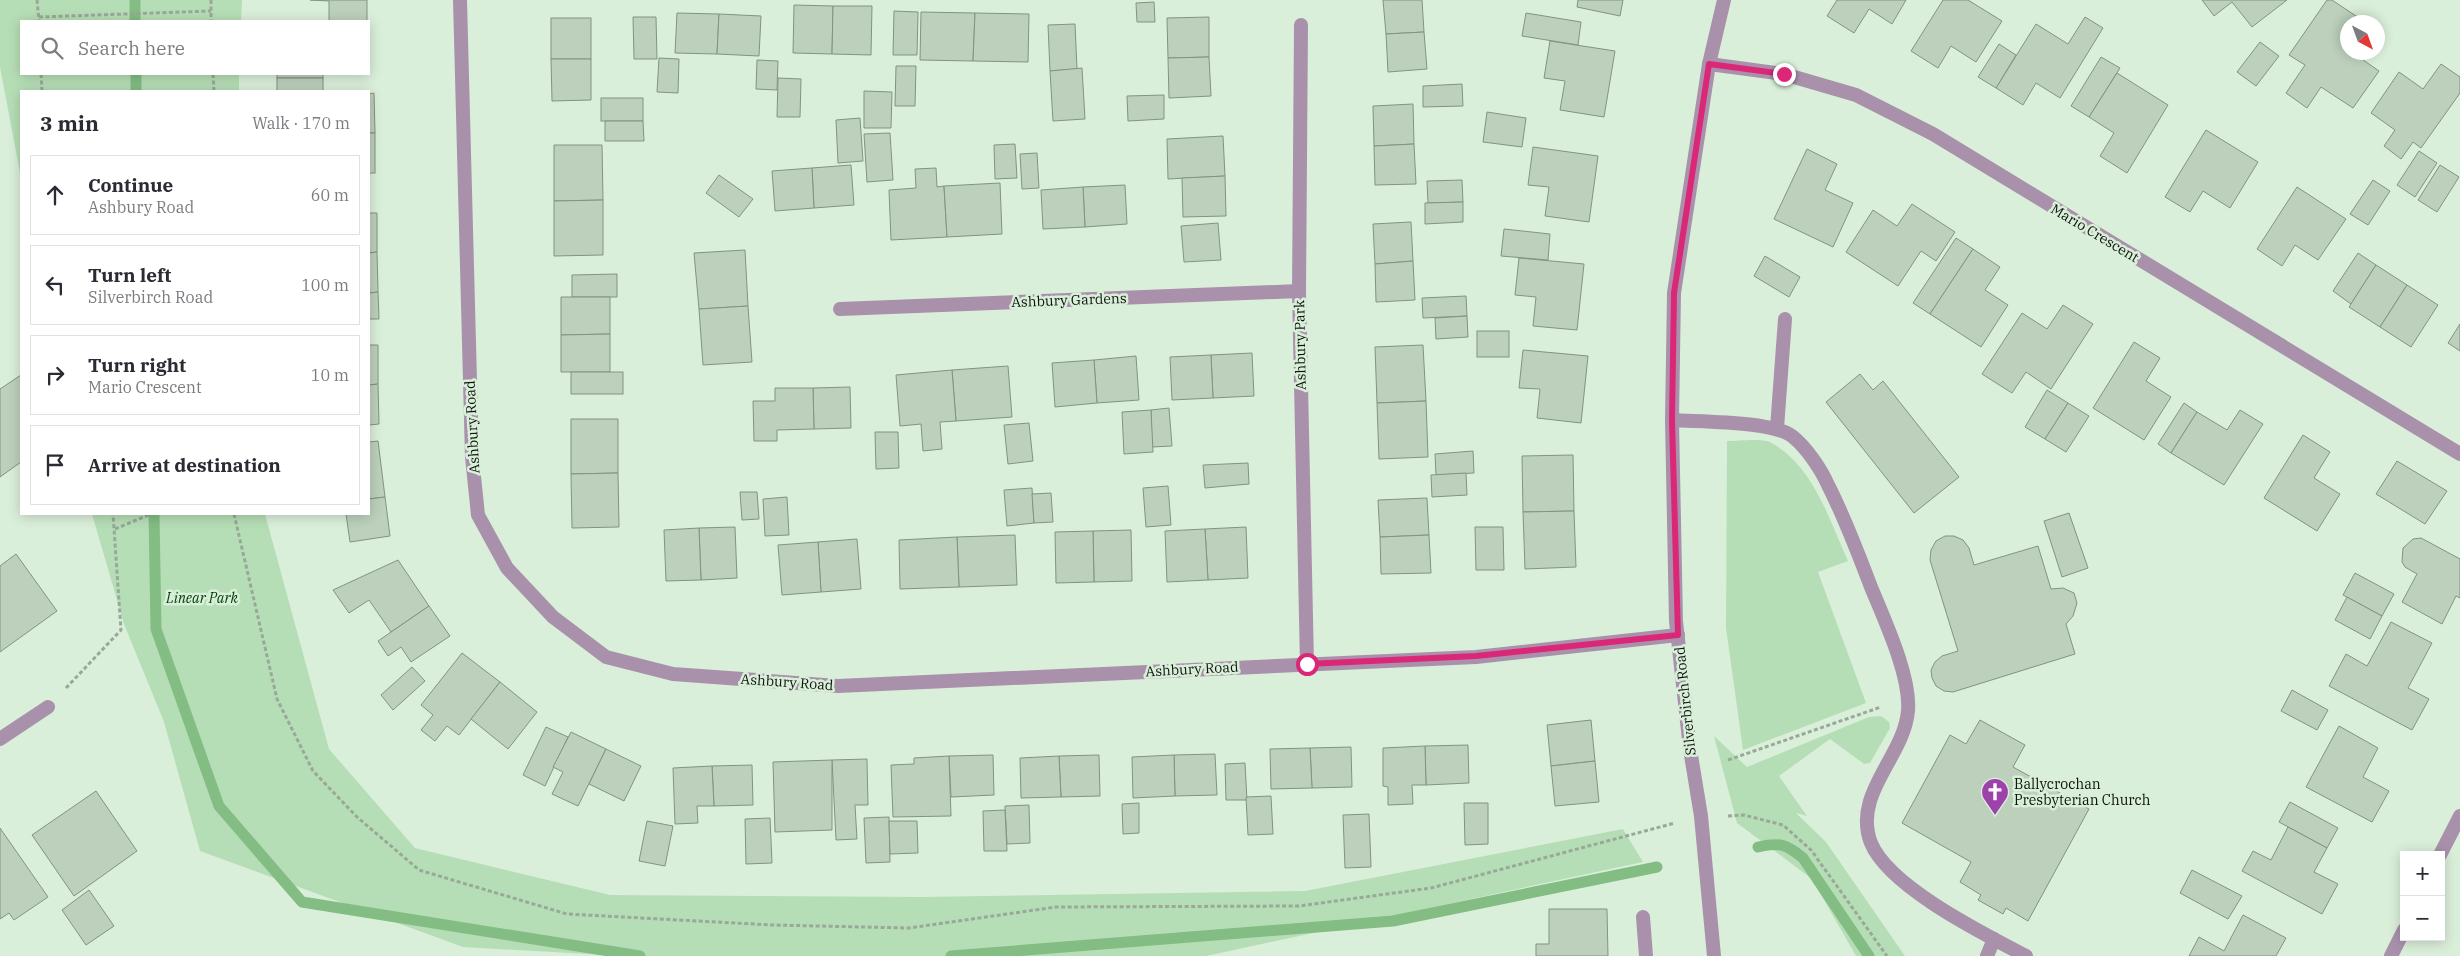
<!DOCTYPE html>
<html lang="en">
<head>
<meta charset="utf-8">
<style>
  :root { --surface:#fff; --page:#f2f2f3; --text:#2b2b33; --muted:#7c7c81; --line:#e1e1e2 }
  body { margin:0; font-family:"IBM Plex Serif",serif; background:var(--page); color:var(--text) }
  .controls { position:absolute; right:15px; bottom:15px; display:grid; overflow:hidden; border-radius:0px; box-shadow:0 2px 12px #0003 }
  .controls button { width:45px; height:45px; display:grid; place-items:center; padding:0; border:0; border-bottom:1px solid var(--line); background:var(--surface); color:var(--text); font:25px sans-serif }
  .compass { position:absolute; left:2340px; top:15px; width:45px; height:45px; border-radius:50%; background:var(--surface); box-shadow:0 2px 12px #0003; rotate:139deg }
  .stop { position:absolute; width:15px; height:15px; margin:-11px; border:4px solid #db2777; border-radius:50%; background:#fff }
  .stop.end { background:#db2777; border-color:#fff; box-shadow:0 1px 5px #0008 }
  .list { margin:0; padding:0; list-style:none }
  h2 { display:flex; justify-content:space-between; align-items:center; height:65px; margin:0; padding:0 20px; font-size:21px }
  h2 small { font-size:16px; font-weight:400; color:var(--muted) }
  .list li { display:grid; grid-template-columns:32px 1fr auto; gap:15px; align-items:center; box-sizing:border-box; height:80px; margin:0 10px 10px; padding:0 10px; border:1px solid var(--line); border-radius:0px }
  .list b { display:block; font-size:19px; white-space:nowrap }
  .list p { margin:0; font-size:16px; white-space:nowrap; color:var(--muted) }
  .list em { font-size:16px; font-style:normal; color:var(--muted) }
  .icon { flex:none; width:28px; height:28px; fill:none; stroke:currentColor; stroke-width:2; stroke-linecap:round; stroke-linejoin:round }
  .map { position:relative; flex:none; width:2460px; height:956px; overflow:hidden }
  .search { position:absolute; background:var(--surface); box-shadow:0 2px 12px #0003; left:20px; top:20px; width:350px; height:55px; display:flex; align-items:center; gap:12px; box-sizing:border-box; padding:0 18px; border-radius:0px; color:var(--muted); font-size:19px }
  .panel { position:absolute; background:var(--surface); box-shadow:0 2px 12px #0003; left:20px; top:90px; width:350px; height:425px; border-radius:0px }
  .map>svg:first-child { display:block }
  .green { fill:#b6deb6 }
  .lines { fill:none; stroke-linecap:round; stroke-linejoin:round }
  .stream { stroke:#83bd83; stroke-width:11 }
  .building { fill:#bcd0bc; stroke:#819480 }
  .path { stroke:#98a998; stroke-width:3; stroke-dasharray:4 2.5; stroke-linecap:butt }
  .service { stroke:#a991ac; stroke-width:14 }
  .minor { stroke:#a991ac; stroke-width:14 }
  .tertiary { stroke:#a991ac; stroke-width:14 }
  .route { stroke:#db2777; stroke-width:6 }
  .labels { text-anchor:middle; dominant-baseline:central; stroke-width:5; stroke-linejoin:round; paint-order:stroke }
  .street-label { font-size:14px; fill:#0d140d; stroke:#daefda }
  .park-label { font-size:14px; font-style:italic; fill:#00420a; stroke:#daefda }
  .poi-label { font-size:14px; fill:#0d140d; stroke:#daefda; text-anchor:start }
</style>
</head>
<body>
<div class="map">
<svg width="2460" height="956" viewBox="0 0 2460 956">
  <rect width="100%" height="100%" fill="#daefda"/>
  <g class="green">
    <polygon points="0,0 242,0 241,21 21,21 21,74 239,74 239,91 21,91 21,178 0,67"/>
    <path d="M1727,441C1737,441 1762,438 1770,442C1813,465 1829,519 1848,561L1818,572L1866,703L1743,750L1726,628Z"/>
    <polygon points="92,514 265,514 329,749 415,848 610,895 922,897 1305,891 1623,829 1643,862 1206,956 623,956 463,947 200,851 164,722 124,624"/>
    <polygon points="1881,716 1889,722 1890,728 1870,763 1864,764 1860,761 1830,739 1779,776 1807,816 1796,813 1826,842 1905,956 1856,956 1812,879 1737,823 1714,736 1747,767 1869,717"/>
  </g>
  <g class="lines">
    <g class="stream">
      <polyline points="135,0 135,21"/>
      <polyline points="136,74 136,91"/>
      <polyline points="154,514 156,629 219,806 302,902 640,956"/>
      <path d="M1758,847C1780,842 1786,844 1803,858L1869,956"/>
      <polyline points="951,956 1393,921 1657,867"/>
    </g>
  </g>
  <g class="building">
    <polygon points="310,0 367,0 367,21 329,21 329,1"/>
    <polygon points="1383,0 1422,0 1424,32 1386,34"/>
    <polygon points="1578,0 1623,0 1620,16 1577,7"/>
    <polygon points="1837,0 1906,0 1892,24 1869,9 1854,33 1827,16"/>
    <polygon points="1943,0 1968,0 2002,21 1976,62 1951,46 1938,68 1911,51"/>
    <polygon points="2202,0 2287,0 2252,27 2232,2 2214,16"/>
    <polygon points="2327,0 2332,0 2365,22 2348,22 2348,52 2358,52 2356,55 2379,71 2353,108 2321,87 2307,108 2286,93 2305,65 2289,55"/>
    <polygon points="1154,2 1155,22 1137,22 1136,3"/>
    <polygon points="794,5 833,6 832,54 793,53"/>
    <polygon points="833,6 872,6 871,55 832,54"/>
    <polygon points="894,11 918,12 917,55 893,55"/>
    <polygon points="921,12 975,13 973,61 920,60"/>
    <polygon points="677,13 719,14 717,54 675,53"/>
    <polygon points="975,13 1029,14 1028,62 973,61"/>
    <polygon points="1526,13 1581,22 1578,45 1522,36"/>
    <polygon points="719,14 761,16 759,56 717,54"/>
    <polygon points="633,17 656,17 657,59 634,59"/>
    <polygon points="1209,17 1209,57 1168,58 1167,18"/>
    <polygon points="2085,17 2103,28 2060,98 2036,83 2023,105 1996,88 2036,24 2068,44"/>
    <rect x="551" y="18" width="40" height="41"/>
    <polygon points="1075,24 1077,69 1050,71 1048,25"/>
    <polygon points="1424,32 1427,69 1388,72 1386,34"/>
    <polygon points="1550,41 1615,51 1604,117 1560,110 1565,81 1544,78"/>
    <polygon points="2260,42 2279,56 2256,86 2237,72"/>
    <polygon points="1999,44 2016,55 1996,88 1978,77"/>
    <polygon points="1209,57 1211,96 1169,98 1168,58"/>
    <polygon points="2101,57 2120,68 2089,117 2071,106"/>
    <polygon points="659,58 679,59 678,93 657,92"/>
    <polygon points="551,59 591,59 591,100 552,101"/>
    <polygon points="757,60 778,61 777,90 756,89"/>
    <polygon points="2441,64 2460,77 2460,93 2421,148 2413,142 2401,159 2384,146 2395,130 2371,113 2399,72 2423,89"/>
    <polygon points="896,66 916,66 915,106 895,106"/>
    <polygon points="1082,68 1085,119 1053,121 1050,71"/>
    <polygon points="2117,73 2168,105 2127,173 2100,156 2114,133 2089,117"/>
    <rect x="277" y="74" width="46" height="4"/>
    <rect x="277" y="78" width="46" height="13"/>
    <polygon points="778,78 801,79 800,117 777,117"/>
    <polygon points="1462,84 1463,106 1423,107 1423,86"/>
    <polygon points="864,91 892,92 891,128 864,128"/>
    <polygon points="374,93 375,133 369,133 369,94"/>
    <polygon points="1164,95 1164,119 1128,121 1127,96"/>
    <rect x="601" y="98" width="42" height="23"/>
    <polygon points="1413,104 1414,144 1374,146 1373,106"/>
    <polygon points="1487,112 1526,118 1522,147 1483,142"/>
    <polygon points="860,118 863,161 838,163 836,120"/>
    <polygon points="605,121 643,121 644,141 605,141"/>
    <polygon points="2206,130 2258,162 2230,208 2203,191 2190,212 2165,197"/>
    <rect x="369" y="133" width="6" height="40"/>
    <polygon points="890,133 893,180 867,182 864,134"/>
    <polygon points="1223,136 1225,176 1168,179 1167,139"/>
    <polygon points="1015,144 1017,178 995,179 994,145"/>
    <polygon points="1414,144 1416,184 1375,185 1374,146"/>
    <polygon points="554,145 602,145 603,200 554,201"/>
    <polygon points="1533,147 1598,156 1589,222 1545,216 1549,187 1528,185"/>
    <polygon points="1807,149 1837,164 1825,190 1853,203 1833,247 1774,219"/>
    <polygon points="2419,151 2437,163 2415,197 2397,185"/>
    <polygon points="1037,153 1039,188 1022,189 1020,154"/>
    <polygon points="851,165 854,205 814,208 812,168"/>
    <polygon points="2440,165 2459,177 2437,212 2418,200"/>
    <polygon points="812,168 814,208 775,211 772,171"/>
    <polygon points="936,168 937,187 944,186 947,237 891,240 889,190 916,188 915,169"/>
    <polygon points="719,175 753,199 739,217 706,193"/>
    <polygon points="1225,176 1226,216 1183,217 1182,178"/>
    <polygon points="1462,180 1463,202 1428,203 1427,181"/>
    <polygon points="2373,180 2390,191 2368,225 2350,214"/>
    <polygon points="1000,183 1002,234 947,237 944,186"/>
    <polygon points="1125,185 1127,224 1085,227 1083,187"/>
    <polygon points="1083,187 1085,227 1043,229 1041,190"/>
    <polygon points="2297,187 2346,219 2318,260 2295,245 2282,266 2257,249"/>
    <polygon points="603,200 603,255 554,256 554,201"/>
    <polygon points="1463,202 1463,222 1425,224 1425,203"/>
    <polygon points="1912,204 1955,232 1936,261 1921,251 1898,286 1846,252 1873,210 1897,226"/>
    <polygon points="369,213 377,213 377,252 369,253"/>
    <polygon points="1411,222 1413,261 1375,264 1373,224"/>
    <polygon points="1218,223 1221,260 1184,262 1181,226"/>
    <polygon points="1504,229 1550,234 1548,260 1501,256"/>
    <polygon points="1956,238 1973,249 1930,314 1913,303"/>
    <polygon points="1973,249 2000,267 1985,290 2008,305 1981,347 1930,314"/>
    <polygon points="745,250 748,306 699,309 694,253"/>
    <polygon points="377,252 378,292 369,293 369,253"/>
    <polygon points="2358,253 2376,265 2351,304 2333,291"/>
    <polygon points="1765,256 1800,277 1789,297 1754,276"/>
    <polygon points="1519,258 1584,264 1577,330 1533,326 1536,297 1515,295"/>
    <polygon points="1413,261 1415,300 1376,302 1375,264"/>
    <polygon points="2376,265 2407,285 2380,327 2349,307"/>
    <polygon points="617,274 617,297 572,297 572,275"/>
    <polygon points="2407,285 2438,305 2411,347 2380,327"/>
    <polygon points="378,292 379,319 369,319 369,293"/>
    <polygon points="1466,296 1467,316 1423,318 1422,298"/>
    <polygon points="561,297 610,297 610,334 561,335"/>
    <polygon points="2063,305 2093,324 2051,389 2026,372 2012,393 1982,374 2022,313 2047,329"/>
    <polygon points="748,306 752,362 703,365 699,309"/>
    <polygon points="1467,316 1468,337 1436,339 1435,318"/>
    <polygon points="2460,324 2460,351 2448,343"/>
    <rect x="1477" y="331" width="32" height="26"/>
    <polygon points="610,334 610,372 561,372 561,335"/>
    <polygon points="2134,342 2160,358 2146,381 2171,397 2144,440 2093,408"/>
    <polygon points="369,345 378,345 378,384 369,385"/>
    <polygon points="1423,345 1426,401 1377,403 1375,347"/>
    <polygon points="1523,350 1588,356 1581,423 1537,418 1540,389 1519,388"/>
    <polygon points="1252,353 1254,396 1213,398 1211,355"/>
    <polygon points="1211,355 1213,398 1172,400 1170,357"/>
    <polygon points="1136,356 1139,400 1097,403 1094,360"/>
    <polygon points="1094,360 1097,403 1055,407 1052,363"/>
    <polygon points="1008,366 1012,417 956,421 952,370"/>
    <polygon points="952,370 956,421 940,422 942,449 923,451 921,424 900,426 896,375"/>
    <rect x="571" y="372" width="52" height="22"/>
    <polygon points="1860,374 1873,390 1883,381 1959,477 1914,513 1826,402"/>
    <polygon points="21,375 21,462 0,477 0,389"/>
    <polygon points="378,384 379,424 369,425 369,385"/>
    <polygon points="850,387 851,428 814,429 813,388"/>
    <polygon points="775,388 813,388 814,429 777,430 777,441 754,441 753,401 775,401"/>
    <polygon points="2047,390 2068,403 2045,439 2025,427"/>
    <polygon points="1426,401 1428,457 1379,459 1377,403"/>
    <polygon points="2068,403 2089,416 2066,452 2045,439"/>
    <polygon points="2184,403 2197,412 2171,453 2158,444"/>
    <polygon points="1169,408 1172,446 1152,447 1151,410"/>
    <polygon points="1151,410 1153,452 1124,454 1122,412"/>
    <polygon points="2240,410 2263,424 2224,485 2171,453 2197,412 2227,430"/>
    <polygon points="571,419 618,419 618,473 571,474"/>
    <polygon points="1029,423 1033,461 1008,464 1004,425"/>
    <polygon points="875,432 898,432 899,468 876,469"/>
    <polygon points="2303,435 2330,452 2314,478 2340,494 2317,531 2264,498"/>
    <polygon points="378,441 385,497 369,499 369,442"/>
    <polygon points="1473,451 1474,473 1436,475 1435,454"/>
    <polygon points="1573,455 1574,511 1523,512 1522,456"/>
    <polygon points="2397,461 2447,491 2425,524 2376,494"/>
    <polygon points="1248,463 1249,484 1205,488 1203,465"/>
    <polygon points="618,473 619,527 572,528 571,474"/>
    <polygon points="1466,473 1467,495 1432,497 1431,475"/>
    <polygon points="1168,486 1171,525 1146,527 1143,488"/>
    <polygon points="1032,488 1034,523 1007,526 1004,490"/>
    <polygon points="740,492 757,492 759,519 742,520"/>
    <polygon points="1051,493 1053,522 1034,523 1032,494"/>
    <polygon points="385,497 390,536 350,542 346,514 369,514 369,499"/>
    <polygon points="787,497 789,535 765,536 763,499"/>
    <polygon points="1427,498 1429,535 1380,537 1378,500"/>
    <polygon points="1574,511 1576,567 1525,569 1523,512"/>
    <polygon points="2069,513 2088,568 2062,577 2044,521"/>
    <polygon points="735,527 737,578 701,580 699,528"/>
    <polygon points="1246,527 1248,578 1208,580 1205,529"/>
    <polygon points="1475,527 1503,527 1504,570 1476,570"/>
    <polygon points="699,528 701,580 666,581 664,530"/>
    <polygon points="1205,529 1208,580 1167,582 1165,531"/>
    <polygon points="1131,530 1132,581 1094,582 1093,531"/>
    <polygon points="1093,531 1094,582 1056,583 1055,532"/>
    <polygon points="1015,535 1017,585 959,587 957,537"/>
    <polygon points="1429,535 1431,573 1381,574 1380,537"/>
    <polygon points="1945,536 1954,536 1963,540 1969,548 1974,565 2038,546 2051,589 2063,588 2074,593 2077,603 2073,616 2066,624 2075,654 1953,692 1944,691 1936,686 1932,678 1931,670 1935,662 1942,656 1958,651 1930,560 1931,550 1936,541"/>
    <polygon points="957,537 959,587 900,589 899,540"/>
    <polygon points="2421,538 2460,559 2460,598 2456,596 2442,624 2402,602 2417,574 2405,567 2402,562 2403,548 2413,539"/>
    <polygon points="857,539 861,589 821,592 818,542"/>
    <polygon points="818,542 821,592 782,595 778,545"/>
    <polygon points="16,554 57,611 0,652 0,566"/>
    <polygon points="398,560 429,606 391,632 369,600 349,613 333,590"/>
    <polygon points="2355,573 2394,594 2382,616 2343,595"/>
    <polygon points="2347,597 2382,616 2370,639 2335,620"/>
    <polygon points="429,606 450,636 411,662 401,647 388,656 378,641"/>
    <polygon points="2391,622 2432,643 2408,688 2429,699 2412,730 2329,686 2346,654 2367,666"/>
    <polygon points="462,653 500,682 459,735 447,726 435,741 421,730 433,715 421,705"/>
    <polygon points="412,667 425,681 393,710 381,695"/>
    <polygon points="500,682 537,712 508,749 471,719"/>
    <polygon points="2292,690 2328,710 2317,730 2281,711"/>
    <polygon points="1591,720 1595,761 1551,766 1547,725"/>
    <polygon points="1980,720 2025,745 2013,767 2089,809 2028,921 2006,908 2003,914 1978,900 1981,895 1960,882 1971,862 1902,823 1950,735 1966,744"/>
    <polygon points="2339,726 2378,748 2363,777 2389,791 2372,822 2306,787"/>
    <polygon points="546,727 568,737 545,786 523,775"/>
    <polygon points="571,732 606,749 578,806 552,794 563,772 553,767"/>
    <polygon points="1468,745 1469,783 1426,785 1425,746"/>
    <polygon points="1425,746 1426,785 1412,785 1413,804 1388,805 1388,787 1383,786 1383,748"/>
    <polygon points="1351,747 1352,787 1312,788 1310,748"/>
    <polygon points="1310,748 1312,788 1271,789 1270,749"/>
    <polygon points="606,749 641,766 624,801 589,784"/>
    <polygon points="1215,754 1217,795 1175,796 1174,755"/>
    <polygon points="993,755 994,795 951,797 949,756"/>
    <polygon points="1099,755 1100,796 1061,797 1059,756"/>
    <polygon points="1174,755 1175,796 1133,798 1132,757"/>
    <polygon points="949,756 951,816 893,817 891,765 914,764 914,758"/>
    <polygon points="1059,756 1061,797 1021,798 1020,758"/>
    <polygon points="867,759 868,805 855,805 857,839 836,840 832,760"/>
    <polygon points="832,760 832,830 775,832 773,762"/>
    <polygon points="1595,761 1599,802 1555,806 1551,766"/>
    <polygon points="1245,763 1247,800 1226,800 1225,764"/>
    <polygon points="752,765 753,805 714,806 712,766"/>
    <polygon points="712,766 714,806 697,806 698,823 675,824 673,768"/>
    <polygon points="96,791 137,851 74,896 32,835"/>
    <polygon points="1271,796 1273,834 1248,835 1246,797"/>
    <polygon points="2290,802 2338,828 2327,848 2279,822"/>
    <polygon points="1139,803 1139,833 1123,834 1122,804"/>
    <polygon points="1464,803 1488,803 1488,844 1465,845"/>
    <polygon points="1029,805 1030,843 1007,844 1005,806"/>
    <polygon points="1005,810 1007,851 984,851 983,811"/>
    <polygon points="1369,814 1371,867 1345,868 1343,815"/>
    <polygon points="889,817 890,862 866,863 864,818"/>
    <polygon points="770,818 772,863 746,864 745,819"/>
    <polygon points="647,821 673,826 665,866 639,861"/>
    <polygon points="889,821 917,821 918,853 890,854"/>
    <polygon points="2288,827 2327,848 2314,872 2338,884 2322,914 2242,871 2253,851 2271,860"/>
    <polygon points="0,828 48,897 14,920 9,913 0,919"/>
    <polygon points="2192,870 2242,896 2228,919 2180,893"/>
    <polygon points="89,890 114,926 86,945 62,910"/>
    <polygon points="1549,909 1607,909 1608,956 1536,956 1536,944 1549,944"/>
    <polygon points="2243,915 2286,938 2276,956 2189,956 2199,937 2224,951"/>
  </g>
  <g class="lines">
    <g class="path">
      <polyline points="37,0 39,21"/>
      <polyline points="211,0 211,21"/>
      <polyline points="39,17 211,11"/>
      <polyline points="41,74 42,91"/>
      <polyline points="213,74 214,91"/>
      <polyline points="234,514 277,699 313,771 357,817 419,870 567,914 772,925 909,928 1056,907 1299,906 1431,888 1675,823"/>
      <polyline points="115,529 151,514"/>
      <polyline points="66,688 121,630 113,514"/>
      <polyline points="1728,760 1881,707"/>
      <polyline points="1728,816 1744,815 1783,825 1811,850 1887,956"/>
    </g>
    <g class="service">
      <path d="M1672,420C1700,422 1772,421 1792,436C1806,447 1821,469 1828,485C1845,518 1858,553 1871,587C1884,619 1911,676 1908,711C1904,757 1852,794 1871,843C1889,887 1984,934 2026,956"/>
      <polyline points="1777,428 1785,319"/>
      <polyline points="1643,917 1646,956"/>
      <polyline points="1987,956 1994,939"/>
    </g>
    <g class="minor">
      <polyline points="460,0 472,457 478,515 507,568 553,617 606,657 673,674 838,686 1476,657 1678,635"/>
      <polyline points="1301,25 1299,291 1307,664"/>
      <polyline points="1709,64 1784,74 1856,95 1933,134 2460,454"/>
      <polyline points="840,309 1299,291"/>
      <polyline points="0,739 48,707"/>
      <polyline points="2440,855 2460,816"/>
      <polyline points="2391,956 2404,930"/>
    </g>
    <polyline class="tertiary" points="1714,956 1701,816 1690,749 1676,621 1672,420 1674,293 1709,64 1724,0"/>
  </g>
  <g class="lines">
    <polyline class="route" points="1307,664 1476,656 1678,635 1672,420 1674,293 1709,64 1784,74"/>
  </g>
  <defs>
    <symbol id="church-pin" viewBox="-11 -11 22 30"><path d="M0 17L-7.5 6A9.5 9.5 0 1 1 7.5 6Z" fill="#9d41ab" stroke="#daefda"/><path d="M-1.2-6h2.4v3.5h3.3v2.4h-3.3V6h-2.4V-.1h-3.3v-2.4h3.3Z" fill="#fff"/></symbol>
  </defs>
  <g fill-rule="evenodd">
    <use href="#church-pin" x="1979" y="776" width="32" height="43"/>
  </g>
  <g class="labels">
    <g class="street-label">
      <text transform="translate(2095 233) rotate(31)">Mario Crescent</text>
      <text transform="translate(1069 300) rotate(-2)">Ashbury Gardens</text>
      <text transform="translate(1300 345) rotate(-91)">Ashbury Park</text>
      <text transform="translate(472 427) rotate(-93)">Ashbury Road</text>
      <text transform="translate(1192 669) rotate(-3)">Ashbury Road</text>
      <text transform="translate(787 682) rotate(4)">Ashbury Road</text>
      <text transform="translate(1685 701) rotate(-96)">Silverbirch Road</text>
    </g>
    <g class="park-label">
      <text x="202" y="598">Linear Park</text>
    </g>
    <g class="poi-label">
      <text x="2014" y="784">Ballycrochan<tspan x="2014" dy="16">Presbyterian Church</tspan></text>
    </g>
  </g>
</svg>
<div class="controls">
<button>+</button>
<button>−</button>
</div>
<svg class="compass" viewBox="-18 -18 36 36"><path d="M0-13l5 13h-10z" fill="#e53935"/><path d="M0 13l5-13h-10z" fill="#7c7c81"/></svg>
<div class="stop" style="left:1307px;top:664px"></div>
<div class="stop end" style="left:1784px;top:74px"></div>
<div class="search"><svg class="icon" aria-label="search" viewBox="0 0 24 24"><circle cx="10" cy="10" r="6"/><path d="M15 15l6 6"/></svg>Search here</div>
<section class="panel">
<h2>3 min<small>Walk · 170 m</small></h2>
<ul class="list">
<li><svg class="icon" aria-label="ahead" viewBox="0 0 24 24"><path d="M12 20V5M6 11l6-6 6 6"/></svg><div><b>Continue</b><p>Ashbury Road</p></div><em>60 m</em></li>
<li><svg class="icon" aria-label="left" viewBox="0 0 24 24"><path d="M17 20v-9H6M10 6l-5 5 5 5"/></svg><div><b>Turn left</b><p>Silverbirch Road</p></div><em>100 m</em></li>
<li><svg class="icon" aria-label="right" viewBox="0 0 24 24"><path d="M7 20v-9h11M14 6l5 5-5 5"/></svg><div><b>Turn right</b><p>Mario Crescent</p></div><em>10 m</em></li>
<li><svg class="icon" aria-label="arrive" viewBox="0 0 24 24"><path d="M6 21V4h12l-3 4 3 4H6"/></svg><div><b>Arrive at destination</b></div></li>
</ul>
</section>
</div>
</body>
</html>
